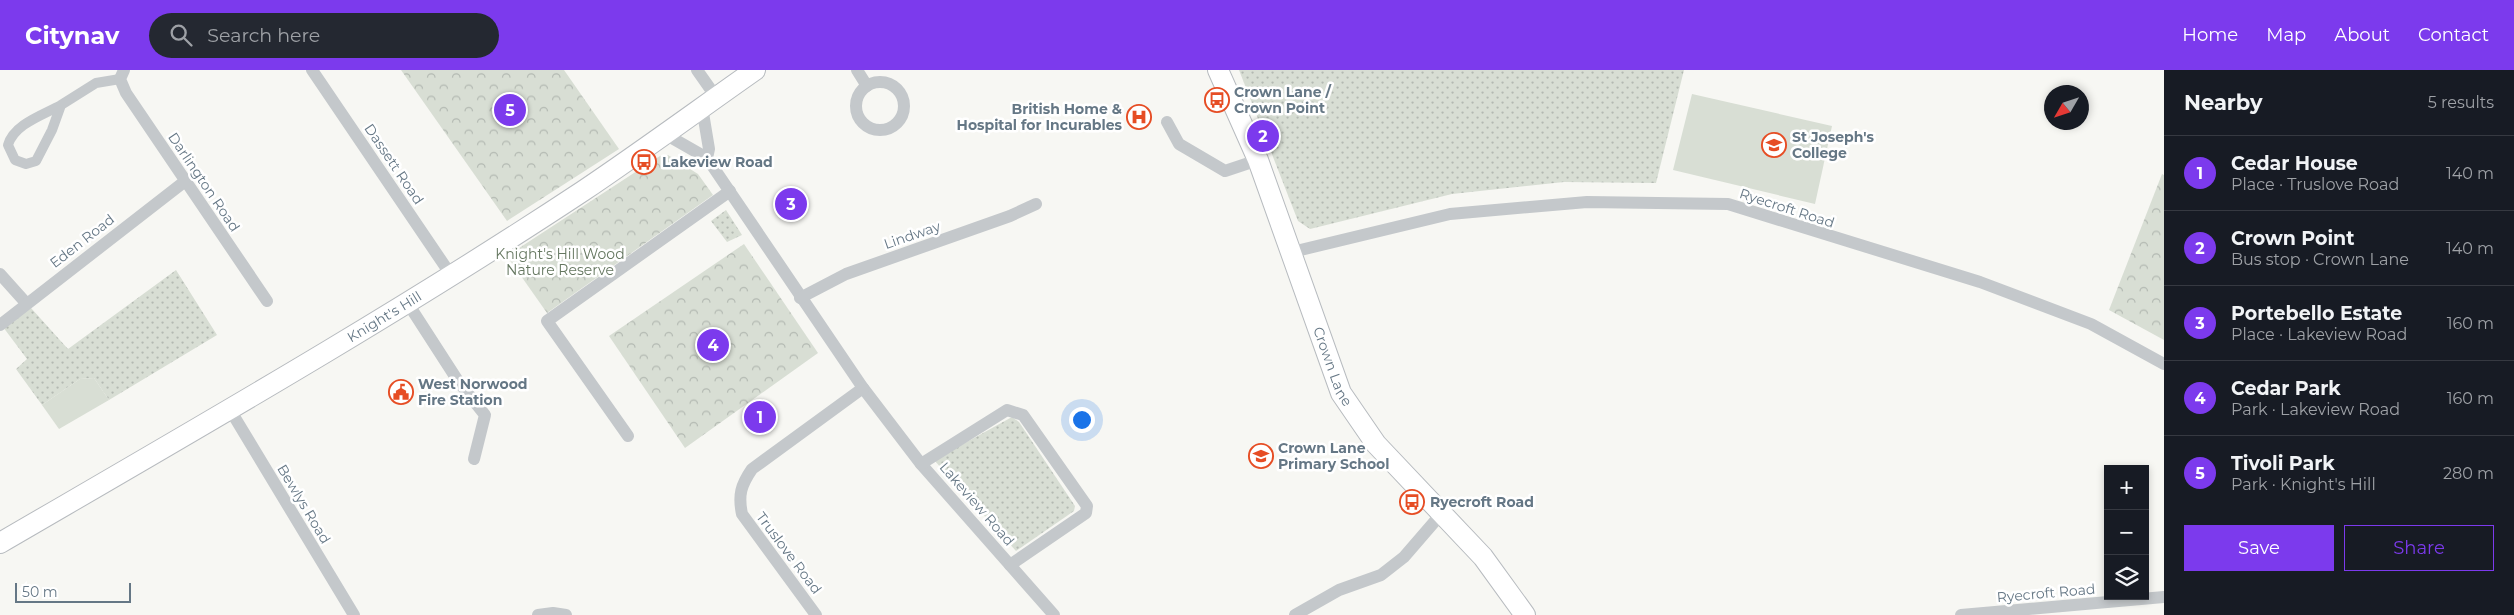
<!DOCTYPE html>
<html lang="en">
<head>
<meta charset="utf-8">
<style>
  :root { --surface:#171b24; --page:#242831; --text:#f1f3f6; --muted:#9ea1a6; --line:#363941; --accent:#7c3aed }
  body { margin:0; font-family:Montserrat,sans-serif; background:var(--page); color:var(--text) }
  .controls { position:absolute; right:15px; bottom:15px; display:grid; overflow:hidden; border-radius:0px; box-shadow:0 2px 8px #0003 }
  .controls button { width:45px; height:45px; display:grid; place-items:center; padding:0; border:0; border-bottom:1px solid var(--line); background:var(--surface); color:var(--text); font:25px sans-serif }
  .compass { position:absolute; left:2044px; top:15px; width:45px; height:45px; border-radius:50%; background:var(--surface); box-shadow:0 2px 8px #0003; rotate:231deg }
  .scale { position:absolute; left:15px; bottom:12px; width:116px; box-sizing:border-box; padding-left:5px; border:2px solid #657785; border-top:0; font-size:14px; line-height:18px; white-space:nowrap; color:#657785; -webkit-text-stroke:4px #fff; paint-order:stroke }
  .you { position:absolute; left:1081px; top:349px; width:18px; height:18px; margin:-12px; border:4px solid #fff; border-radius:50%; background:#1a73e8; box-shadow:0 0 0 8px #1a73e833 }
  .badge { display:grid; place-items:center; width:32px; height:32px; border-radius:50%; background:var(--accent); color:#fff; font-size:16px; font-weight:700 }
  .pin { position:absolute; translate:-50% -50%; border:2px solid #fff; box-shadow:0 1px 5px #0006 }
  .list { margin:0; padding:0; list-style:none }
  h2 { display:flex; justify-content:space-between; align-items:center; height:65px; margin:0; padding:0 20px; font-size:21px }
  h2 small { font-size:16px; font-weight:400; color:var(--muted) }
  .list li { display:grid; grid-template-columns:32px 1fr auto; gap:15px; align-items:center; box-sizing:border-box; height:75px; padding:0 20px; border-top:1px solid var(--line) }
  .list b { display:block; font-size:19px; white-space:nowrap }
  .list p { margin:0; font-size:16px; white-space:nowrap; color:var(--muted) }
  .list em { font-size:16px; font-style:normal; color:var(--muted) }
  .actions { display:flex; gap:10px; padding:15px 20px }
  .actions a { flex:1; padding:11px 0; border:1px solid var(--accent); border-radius:0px; text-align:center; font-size:18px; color:var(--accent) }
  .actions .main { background:var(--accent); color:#fff }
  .icon { flex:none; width:28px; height:28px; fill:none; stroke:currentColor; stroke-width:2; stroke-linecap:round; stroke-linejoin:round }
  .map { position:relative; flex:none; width:2164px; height:545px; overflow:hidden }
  header { display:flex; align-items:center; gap:30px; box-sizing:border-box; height:70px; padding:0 25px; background:var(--accent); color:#fff }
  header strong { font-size:24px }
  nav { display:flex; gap:28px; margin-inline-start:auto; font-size:18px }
  .search { width:350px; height:45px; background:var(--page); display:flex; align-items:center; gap:12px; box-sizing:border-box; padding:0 18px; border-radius:28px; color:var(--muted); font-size:19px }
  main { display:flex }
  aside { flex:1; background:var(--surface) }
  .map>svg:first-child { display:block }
  .grass { fill:url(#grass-dots) }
  .park { fill:url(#park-crowns) }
  .pitch { fill:#d8ded4 }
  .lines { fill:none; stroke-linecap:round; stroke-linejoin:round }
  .primary-casing { stroke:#b7bbbf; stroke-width:22 }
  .pedestrian { stroke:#c4c8cb; stroke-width:10 }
  .minor { stroke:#c4c8cb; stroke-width:12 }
  .primary { stroke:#fff; stroke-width:20 }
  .labels { text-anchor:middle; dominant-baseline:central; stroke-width:5; stroke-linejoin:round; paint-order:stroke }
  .poi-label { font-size:14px; font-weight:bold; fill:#657785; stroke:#fff; text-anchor:start }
  .street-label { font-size:14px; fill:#657785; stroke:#fff }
  .park-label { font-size:14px; fill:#657760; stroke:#fff }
</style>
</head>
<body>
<header>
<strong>Citynav</strong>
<div class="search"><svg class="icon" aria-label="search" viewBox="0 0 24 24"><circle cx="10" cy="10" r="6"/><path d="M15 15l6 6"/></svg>Search here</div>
<nav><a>Home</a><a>Map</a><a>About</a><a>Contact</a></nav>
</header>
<main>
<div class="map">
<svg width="2164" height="545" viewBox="0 0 2164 545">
  <defs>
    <pattern id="grass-dots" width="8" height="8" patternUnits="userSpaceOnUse" patternTransform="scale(1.25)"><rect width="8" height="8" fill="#d8ded4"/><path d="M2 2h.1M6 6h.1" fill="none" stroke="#b3b9b2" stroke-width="1.8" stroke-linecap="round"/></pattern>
    <pattern id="park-crowns" width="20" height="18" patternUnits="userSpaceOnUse" patternTransform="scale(1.25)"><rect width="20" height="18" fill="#d8ded4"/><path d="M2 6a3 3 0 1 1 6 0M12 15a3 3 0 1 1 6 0" fill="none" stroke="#b3b9b2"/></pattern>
  </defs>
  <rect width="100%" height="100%" fill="#f7f7f3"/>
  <g class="grass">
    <polygon points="1239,0 1684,0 1656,113 1564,112 1452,124 1310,159 1298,151"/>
    <polygon points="726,140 742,165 727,172 711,151"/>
    <polygon points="176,200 217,265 109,330 94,308 80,309 42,335 16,299 27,289 3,257 31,238 68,279"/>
    <polygon points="1012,347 1019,352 1075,436 1074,441 1016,481 934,390"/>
  </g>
  <g class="park">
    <polygon points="401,0 564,0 619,79 507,151"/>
    <polygon points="668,85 698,104 713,125 547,243 507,186 660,86"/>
    <polygon points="2162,104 2164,105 2164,270 2109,240"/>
    <polygon points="744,174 818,283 685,378 609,266"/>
  </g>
  <g class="pitch">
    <polygon points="1692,24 1832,56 1815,134 1673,100"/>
    <polygon points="94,308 109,330 59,359 42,335 80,309"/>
  </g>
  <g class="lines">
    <defs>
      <g id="primary">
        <path id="s1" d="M1218,0L1258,90L1341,323L1376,374L1483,487L1525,545"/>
        <path id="s2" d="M0,473C196,359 394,246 583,121C641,82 698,40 755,0"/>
      </g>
    </defs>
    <use href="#primary" class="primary-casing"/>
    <path class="pedestrian" d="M61,35C43,45 14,54 8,75L15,90L26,94L36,91L52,60L61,35L96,13L120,9"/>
    <g class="minor">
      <polyline points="124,0 120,9 126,23 267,231"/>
      <polyline points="312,0 451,205"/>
      <polyline points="697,0 716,27"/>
      <polyline points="857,0 867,16"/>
      <circle cx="880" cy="36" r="24"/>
      <polyline points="702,37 709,79 707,88"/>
      <polyline points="1167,52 1179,74 1225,101 1258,90"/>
      <polyline points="665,64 707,88 863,318 921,394 1010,495"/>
      <polyline points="1292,182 1450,144 1587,132 1728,134 1980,212 2091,254 2164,294"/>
      <polyline points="0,204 26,233"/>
      <polyline points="800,228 846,204 1010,146 1036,134"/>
      <polyline points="407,232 458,311 485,345 474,389"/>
      <polyline points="0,255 184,112"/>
      <polyline points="229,338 354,545"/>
      <polyline points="628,366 547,251 730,121"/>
      <polyline points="921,394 1007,340 1023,345 1087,436 1086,443 1010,495 1054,545"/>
      <polyline points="538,545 553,543 566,545"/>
      <path d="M816,545L742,444C738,425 741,415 752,399L863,318"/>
      <polyline points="1295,545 1339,520 1381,505 1404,487 1442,443"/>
      <polyline points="1961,545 2164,527"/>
    </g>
    <use href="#primary" class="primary"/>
  </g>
  <defs>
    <symbol id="bus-ring" viewBox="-11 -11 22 22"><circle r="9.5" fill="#fff" stroke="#e64d24" stroke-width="1.5"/><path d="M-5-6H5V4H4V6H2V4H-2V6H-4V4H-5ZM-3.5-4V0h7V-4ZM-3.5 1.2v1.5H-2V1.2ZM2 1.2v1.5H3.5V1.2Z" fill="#e64d24"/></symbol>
    <symbol id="hospital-ring" viewBox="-11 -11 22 22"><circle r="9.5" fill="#fff" stroke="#e64d24" stroke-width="1.5"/><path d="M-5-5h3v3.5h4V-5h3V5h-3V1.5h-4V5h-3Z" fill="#e64d24"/></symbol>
    <symbol id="school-ring" viewBox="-11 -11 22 22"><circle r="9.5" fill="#fff" stroke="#e64d24" stroke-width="1.5"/><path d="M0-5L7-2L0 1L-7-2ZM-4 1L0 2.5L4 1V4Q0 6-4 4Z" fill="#e64d24"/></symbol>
    <symbol id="civic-ring" viewBox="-11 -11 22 22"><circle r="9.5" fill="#fff" stroke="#e64d24" stroke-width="1.5"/><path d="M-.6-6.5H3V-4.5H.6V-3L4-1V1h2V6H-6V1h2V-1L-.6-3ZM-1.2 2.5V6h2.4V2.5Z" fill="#e64d24"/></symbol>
  </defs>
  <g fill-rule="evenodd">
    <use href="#bus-ring" x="1203" y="16" width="28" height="28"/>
    <use href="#hospital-ring" x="1125" y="33" width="28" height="28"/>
    <use href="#school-ring" x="1760" y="61" width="28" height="28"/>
    <use href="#bus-ring" x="630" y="78" width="28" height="28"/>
    <use href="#civic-ring" x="387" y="308" width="28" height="28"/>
    <use href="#school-ring" x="1247" y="372" width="28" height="28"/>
    <use href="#bus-ring" x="1398" y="418" width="28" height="28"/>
  </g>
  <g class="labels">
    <g class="poi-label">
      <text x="1234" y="22">Crown Lane /<tspan x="1234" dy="16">Crown Point</tspan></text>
      <text x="1122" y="39" text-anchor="end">British Home &amp;<tspan x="1122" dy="16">Hospital for Incurables</tspan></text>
      <text x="1792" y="67">St Joseph's<tspan x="1792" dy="16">College</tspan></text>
      <text x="662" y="92">Lakeview Road</text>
      <text x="418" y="314">West Norwood<tspan x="418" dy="16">Fire Station</tspan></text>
      <text x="1278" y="378">Crown Lane<tspan x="1278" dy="16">Primary School</tspan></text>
      <text x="1430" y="432">Ryecroft Road</text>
    </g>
    <g class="street-label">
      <text transform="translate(394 94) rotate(56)">Dassett Road</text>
      <text transform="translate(204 112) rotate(56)">Darlington Road</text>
      <text transform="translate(1787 138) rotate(18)">Ryecroft Road</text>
      <text transform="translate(912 165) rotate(-19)">Lindway</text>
      <text transform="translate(82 171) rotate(-38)">Eden Road</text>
      <text stroke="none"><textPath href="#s2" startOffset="446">Knight's Hill</textPath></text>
      <text stroke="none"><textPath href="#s1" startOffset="318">Crown Lane</textPath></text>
      <text transform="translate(304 434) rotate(59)">Bewlys Road</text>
      <text transform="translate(977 434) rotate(49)">Lakeview Road</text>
      <text transform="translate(789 483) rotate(53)">Truslove Road</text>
      <text transform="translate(2046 523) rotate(-5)">Ryecroft Road</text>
    </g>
    <g class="park-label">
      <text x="560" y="184">Knight's Hill Wood<tspan x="560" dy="16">Nature Reserve</tspan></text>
    </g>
  </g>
</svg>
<div class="controls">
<button>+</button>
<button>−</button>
<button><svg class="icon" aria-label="layers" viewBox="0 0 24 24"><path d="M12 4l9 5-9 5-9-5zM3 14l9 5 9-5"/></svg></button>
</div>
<svg class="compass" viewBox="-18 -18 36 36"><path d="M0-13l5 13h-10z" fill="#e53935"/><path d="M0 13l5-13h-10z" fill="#9ea1a6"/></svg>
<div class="scale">50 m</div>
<div class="you"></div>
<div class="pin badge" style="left:760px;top:347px">1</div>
<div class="pin badge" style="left:1263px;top:66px">2</div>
<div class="pin badge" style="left:791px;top:134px">3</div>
<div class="pin badge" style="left:713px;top:275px">4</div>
<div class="pin badge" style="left:510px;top:40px">5</div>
</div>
<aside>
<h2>Nearby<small>5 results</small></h2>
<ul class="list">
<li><span class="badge">1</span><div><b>Cedar House</b><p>Place · Truslove Road</p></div><em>140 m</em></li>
<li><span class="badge">2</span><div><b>Crown Point</b><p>Bus stop · Crown Lane</p></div><em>140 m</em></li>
<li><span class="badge">3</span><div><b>Portebello Estate</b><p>Place · Lakeview Road</p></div><em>160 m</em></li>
<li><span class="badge">4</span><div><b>Cedar Park</b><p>Park · Lakeview Road</p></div><em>160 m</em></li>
<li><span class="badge">5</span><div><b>Tivoli Park</b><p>Park · Knight's Hill</p></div><em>280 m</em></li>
</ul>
<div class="actions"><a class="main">Save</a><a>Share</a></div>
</aside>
</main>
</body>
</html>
